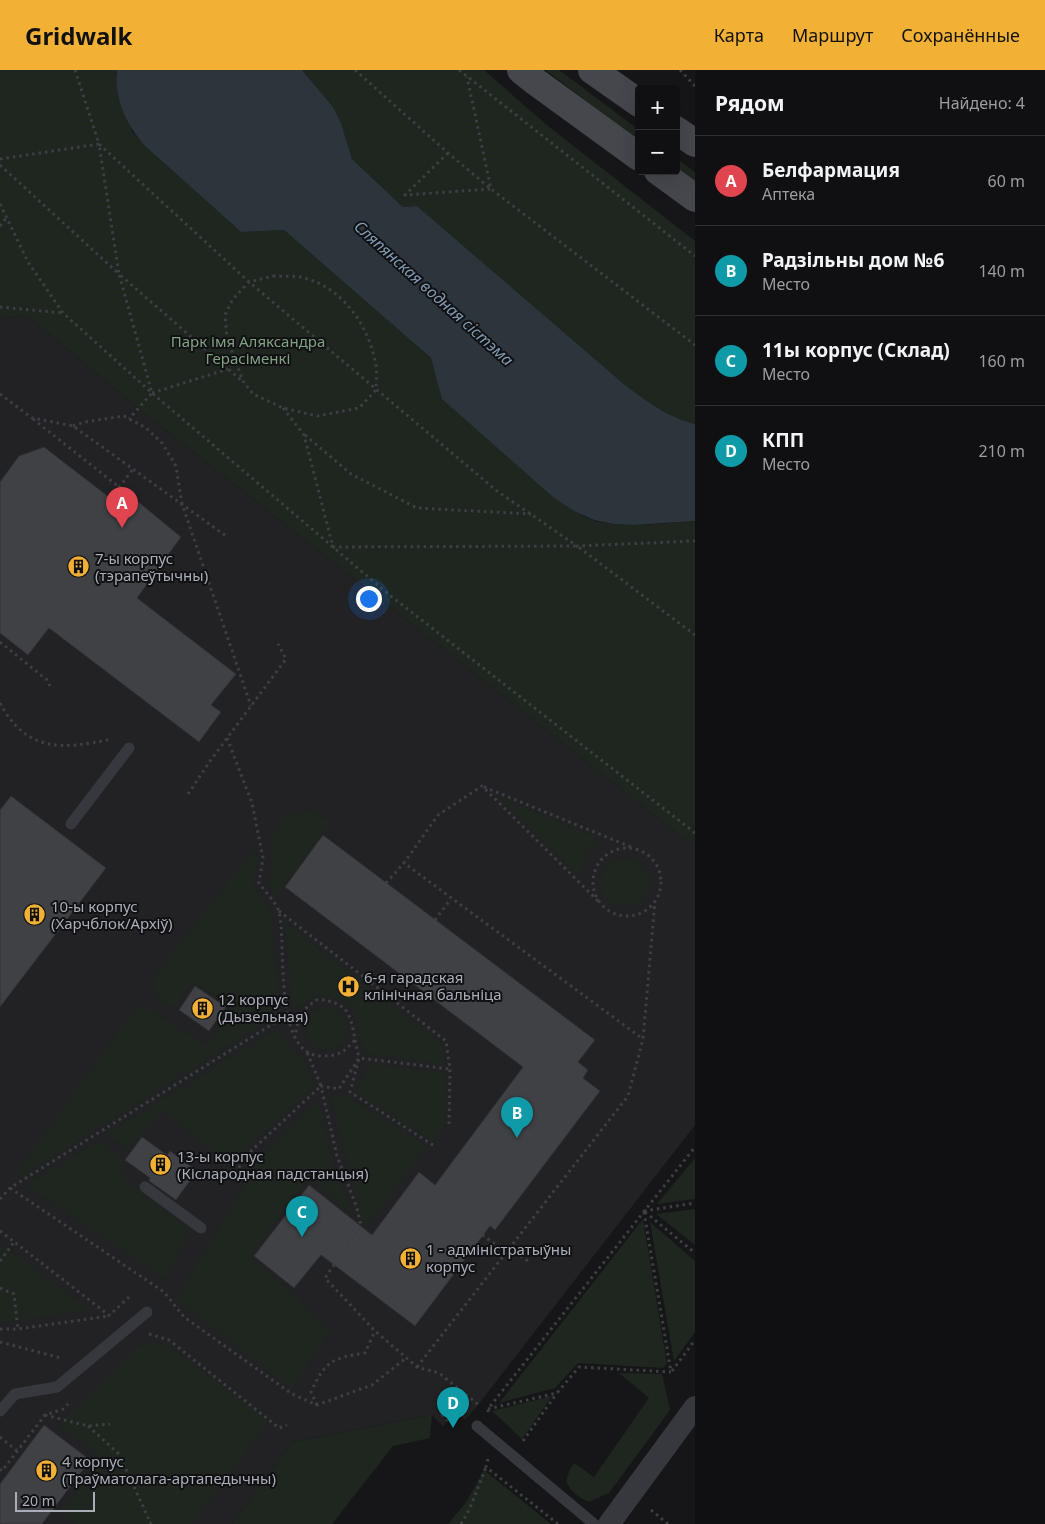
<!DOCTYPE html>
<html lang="ru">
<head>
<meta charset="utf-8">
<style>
  :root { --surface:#101012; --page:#1e1e20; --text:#f1f3f6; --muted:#9c9d9f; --line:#303032; --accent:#f2b134 }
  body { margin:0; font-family:"Noto Sans",sans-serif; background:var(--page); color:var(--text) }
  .controls { position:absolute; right:15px; top:15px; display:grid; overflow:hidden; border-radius:5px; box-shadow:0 5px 20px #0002 }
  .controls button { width:45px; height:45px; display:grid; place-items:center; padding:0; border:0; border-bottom:1px solid var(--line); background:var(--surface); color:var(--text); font:25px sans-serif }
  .scale { position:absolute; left:15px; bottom:12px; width:80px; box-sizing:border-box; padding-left:5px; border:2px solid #a8adb8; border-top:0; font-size:14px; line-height:18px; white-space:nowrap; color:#a8adb8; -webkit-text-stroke:4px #111113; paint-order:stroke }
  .you { position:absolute; left:368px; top:528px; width:18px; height:18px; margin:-12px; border:4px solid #fff; border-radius:50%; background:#1a73e8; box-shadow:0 0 0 8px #1a73e833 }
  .badge { display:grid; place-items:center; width:32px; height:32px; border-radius:50%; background:var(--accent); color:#fff; font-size:16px; font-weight:700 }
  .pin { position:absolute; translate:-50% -41px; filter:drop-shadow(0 1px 2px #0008) }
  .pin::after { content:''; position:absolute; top:26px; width:18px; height:15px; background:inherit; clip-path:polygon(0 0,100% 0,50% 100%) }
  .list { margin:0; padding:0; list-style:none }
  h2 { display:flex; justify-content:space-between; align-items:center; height:65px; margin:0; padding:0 20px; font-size:21px }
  h2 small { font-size:16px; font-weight:400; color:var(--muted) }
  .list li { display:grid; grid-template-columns:32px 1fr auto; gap:15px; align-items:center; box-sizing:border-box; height:90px; padding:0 20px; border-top:1px solid var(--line) }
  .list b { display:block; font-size:19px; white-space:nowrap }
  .list p { margin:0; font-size:16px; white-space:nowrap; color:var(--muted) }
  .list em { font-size:16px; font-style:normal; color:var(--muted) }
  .map { position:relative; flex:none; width:695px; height:1454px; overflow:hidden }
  header { display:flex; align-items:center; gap:30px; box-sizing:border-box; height:70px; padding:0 25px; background:var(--accent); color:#111 }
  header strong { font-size:24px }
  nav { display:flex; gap:28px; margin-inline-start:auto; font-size:18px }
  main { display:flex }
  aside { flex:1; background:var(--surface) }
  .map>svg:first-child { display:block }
  .built { fill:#222225 }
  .green { fill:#1e261f }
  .water { fill:#2c353c }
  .building { fill:#404145; stroke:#303034 }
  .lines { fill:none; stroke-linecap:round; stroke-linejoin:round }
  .path { stroke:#3d3f44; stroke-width:3; stroke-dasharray:2.5 4; stroke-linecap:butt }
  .service { stroke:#37383d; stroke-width:11 }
  .minor { stroke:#37383d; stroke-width:22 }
  .secondary { stroke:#45474d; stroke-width:28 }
  .labels { text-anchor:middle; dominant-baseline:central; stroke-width:4; stroke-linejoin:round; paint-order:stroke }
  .park-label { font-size:15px; fill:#7fa381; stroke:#111113 }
  .poi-label { font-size:15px; fill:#a8adb8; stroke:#111113; text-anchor:start }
  .water-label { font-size:16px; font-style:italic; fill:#7f9bb3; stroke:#111113 }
</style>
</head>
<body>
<header>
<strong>Gridwalk</strong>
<nav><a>Карта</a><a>Маршрут</a><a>Сохранённые</a></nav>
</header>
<main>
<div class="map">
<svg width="695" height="1454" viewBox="0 0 695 1454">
  <rect width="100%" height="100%" fill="#161618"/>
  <polygon class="built" points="27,245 139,339 695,777 695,1055 478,1335 465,1350 456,1342 443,1356 432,1345 292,1372 232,1454 0,1454 0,249"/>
  <g class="green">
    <path d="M0,0H117L116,6L132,61L145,76L241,162L284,160L431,288L443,329L574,441C581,444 588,449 596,451C628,459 662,453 695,451V777L139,339L27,245L0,249Z"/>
    <path d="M302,0H484L548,56L695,171V354C666,346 649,333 625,315L417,136L403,137L352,89L341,53L333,37Z"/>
    <polygon points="546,0 559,0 639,60 639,72"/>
    <polygon points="676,88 695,102 695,113 676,99"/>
    <polygon points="497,726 600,770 585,785 580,807"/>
    <polygon points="310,741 331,751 276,827 270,817 273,762 285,746"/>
    <polygon points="254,779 258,790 253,814 271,842 280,943 20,1107 17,1102 139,934 207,976 231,936 191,911 174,938 156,926 154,907"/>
    <circle cx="625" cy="813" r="24"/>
    <polygon points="285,852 442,974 445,995 364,983 356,944 345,931 330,926 318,925 292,939"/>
    <circle cx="327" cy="959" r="21"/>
    <polygon points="278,958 292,981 303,987 315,1016 245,1079 232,1096 162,1041 127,1080 107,1064"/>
    <polygon points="370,994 445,1003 446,1053 433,1071 356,1022"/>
    <polygon points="330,1026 346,1026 427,1076 365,1159"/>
    <polygon points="316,1033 322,1043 332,1095 353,1145 309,1108 249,1187 296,1226 330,1261 292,1318 176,1229 265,1082"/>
    <polygon points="99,1071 122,1088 119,1105 191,1160 165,1209 27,1115"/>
    <polygon points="695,1088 695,1129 657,1134"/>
    <polygon points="695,1139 695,1175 656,1144"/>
    <polygon points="643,1149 667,1294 663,1298 578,1293 555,1318 499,1333"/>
    <polygon points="650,1152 695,1191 695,1262 674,1291"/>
    <polygon points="0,1174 90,1240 0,1253"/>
    <polygon points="157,1272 168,1276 269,1351 192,1454 75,1454 62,1442 104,1388 59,1356 139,1276"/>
    <path d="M619,1303L662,1304L670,1340L609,1423L589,1432C578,1427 571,1422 566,1411L570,1399L574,1393L594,1407L649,1328Z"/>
    <polygon points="552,1326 522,1369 492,1341"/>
    <polygon points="432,1345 430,1368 393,1376 332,1454 232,1454 292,1372"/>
    <polygon points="484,1400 551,1454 448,1454 467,1431"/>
  </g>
  <path class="water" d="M117,0H302L333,37L341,53L352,89L403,137L417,136L625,315C649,333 666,346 695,354V451L634,455L613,454L594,450L574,441L553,427L442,329L431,288L284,160L241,162L145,76C126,54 114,29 117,0Z"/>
  <g class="building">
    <polygon points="44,377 127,441 136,430 181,467 137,528 236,604 211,635 221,642 199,672 49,558 28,585 0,563 0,412 19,386"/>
    <polygon points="11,726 106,798 0,937 0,740"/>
    <polygon points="323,765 595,970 578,992 588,1000 583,1008 600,1021 495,1160 490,1156 415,1256 321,1185 294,1218 254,1186 309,1115 372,1165 419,1102 435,1115 523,997 285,817"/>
    <polygon points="195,916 226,937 209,961 179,940"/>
    <polygon points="142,1067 167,1085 170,1081 197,1101 176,1130 149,1111 150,1108 125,1090"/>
    <polygon points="44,1355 90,1390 42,1454 0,1454 0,1414"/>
  </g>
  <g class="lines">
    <g class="path">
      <polyline points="75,0 99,74 249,212 497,421 577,476 695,471"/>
      <polyline points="355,0 448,83 491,119 695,275"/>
      <polyline points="459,0 695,186"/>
      <polyline points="680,0 695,16"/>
      <polyline points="448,83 405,125 491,119 467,7"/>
      <polyline points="0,89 99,74 119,204 242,311"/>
      <polyline points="0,95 119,204 152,323 129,349"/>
      <polyline points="0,134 28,192 63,243 152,323 387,523 695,763"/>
      <polyline points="0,156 6,148"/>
      <path d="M273,206C283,207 295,205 304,208C344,218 370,258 376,296C377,304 376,312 376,320L359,338L317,346L283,338L253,324L243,311L227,268L225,245L233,229L249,212Z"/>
      <polyline points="0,237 63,243"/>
      <polyline points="152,323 228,299"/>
      <polyline points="0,324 32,348 73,356 226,466"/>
      <polyline points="283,338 304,365 333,477 577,476 695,565"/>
      <polyline points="33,349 119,417"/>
      <polyline points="73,356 85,352 124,346 146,358 162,373 176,396 182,434 251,636"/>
      <polyline points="305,365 351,404 417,438 531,444"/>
      <polyline points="111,428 133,399"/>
      <polyline points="0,572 47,610 50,616"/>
      <path d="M0,633C26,682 62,680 111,669"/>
      <path d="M227,668L252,733L263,788L259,813C265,822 276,832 279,842C287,874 272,986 322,986C339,986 344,982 355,970C350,941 348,934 318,929C300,941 298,947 295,968"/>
      <polyline points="484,717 631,777"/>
      <polyline points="188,724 210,691 286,589 278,574"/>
      <circle cx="627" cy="812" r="34"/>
      <polyline points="386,813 404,793"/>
      <polyline points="598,831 482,716 438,745 404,793 643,969"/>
      <polyline points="279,841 446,971 450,999 449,1054"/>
      <polyline points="435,850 451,829"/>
      <polyline points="355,970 359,988 339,1019 321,1016 337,1086 357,1138 361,1156 325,1208 375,1261 417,1297 439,1303 480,1336"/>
      <polyline points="433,1075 350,1022 359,988 450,999"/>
      <polyline points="231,1108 252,1080 321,1016 307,982"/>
      <polyline points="10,1118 164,1222 184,1247 292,1324 317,1335 372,1315 406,1288"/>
      <polyline points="0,1129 10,1118 287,945"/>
      <polyline points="644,1141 695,1133"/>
      <polyline points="644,1142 671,1302"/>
      <polyline points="645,1142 695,1183"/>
      <polyline points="0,1161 110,1246"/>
      <polyline points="477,1161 507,1183"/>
      <polyline points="510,1178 529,1192"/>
      <polyline points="0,1191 14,1172"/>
      <polyline points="0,1218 14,1224 18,1259"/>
      <polyline points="113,1242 129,1227"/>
      <polyline points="0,1259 18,1259 109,1246"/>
      <polyline points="149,1264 169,1270 279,1358 287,1355"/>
      <polyline points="0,1272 61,1288"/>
      <polyline points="417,1297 628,1026 643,969 655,831"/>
      <polyline points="672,1301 695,1270"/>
      <path d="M317,1335L311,1322C325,1291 332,1288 365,1283L375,1261"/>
      <polyline points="488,1339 557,1323 579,1297 671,1302"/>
      <polyline points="488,1342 488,1339 695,1077"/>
      <polyline points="45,1345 88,1356 110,1354"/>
      <polyline points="448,1351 442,1345 452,1334"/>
      <polyline points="88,1356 119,1384 151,1454"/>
      <polyline points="0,1367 17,1381"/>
      <polyline points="523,1371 557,1323"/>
      <polyline points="488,1389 486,1397 558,1454"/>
      <polyline points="0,1399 2,1401 45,1345 63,1339 68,1334"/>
      <polyline points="651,1440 668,1454"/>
      <polyline points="461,1454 470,1438 486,1397"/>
    </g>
    <g class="service">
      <polyline points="71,754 129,678"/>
      <polyline points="145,1117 201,1158"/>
      <polyline points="0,1341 15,1324 57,1317 147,1242"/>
      <polyline points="477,1356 594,1454"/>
    </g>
    <polyline class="minor" points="609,1454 695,1337"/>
    <g class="secondary">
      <polyline points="521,0 536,12 639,87"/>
      <polyline points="592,0 639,33"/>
      <polyline points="676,60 695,73"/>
      <polyline points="658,101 695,128"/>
    </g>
  </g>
  <defs>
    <symbol id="building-disc" viewBox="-11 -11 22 22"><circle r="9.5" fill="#f2b134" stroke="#111113"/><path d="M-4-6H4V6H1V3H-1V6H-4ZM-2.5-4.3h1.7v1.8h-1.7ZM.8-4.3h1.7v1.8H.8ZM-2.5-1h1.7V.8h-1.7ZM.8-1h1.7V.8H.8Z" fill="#111"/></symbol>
    <symbol id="hospital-disc" viewBox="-11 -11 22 22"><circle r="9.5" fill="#f2b134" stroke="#111113"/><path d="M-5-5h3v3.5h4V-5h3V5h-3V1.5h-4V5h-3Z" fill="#111"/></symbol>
  </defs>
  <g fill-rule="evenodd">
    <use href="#building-disc" x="66" y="484" width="25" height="25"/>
    <use href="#building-disc" x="22" y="832" width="25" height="25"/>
    <use href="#hospital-disc" x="336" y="904" width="25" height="25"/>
    <use href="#building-disc" x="190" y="926" width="25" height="25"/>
    <use href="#building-disc" x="148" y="1082" width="25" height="25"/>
    <use href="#building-disc" x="398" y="1176" width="25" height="25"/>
    <use href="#building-disc" x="34" y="1388" width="25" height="25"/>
  </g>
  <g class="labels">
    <g class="park-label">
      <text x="248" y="271">Парк імя Аляксандра<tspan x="248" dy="17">Герасіменкі</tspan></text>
    </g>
    <g class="poi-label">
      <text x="95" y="488">7-ы корпус<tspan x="95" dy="17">(тэрапеўтычны)</tspan></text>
      <text x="51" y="836">10-ы корпус<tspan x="51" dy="17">(Харчблок/Архіў)</tspan></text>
      <text x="364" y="907">6-я гарадская<tspan x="364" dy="17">клінічная бальніца</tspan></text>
      <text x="218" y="929">12 корпус<tspan x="218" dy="17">(Дызельная)</tspan></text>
      <text x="177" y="1086">13-ы корпус<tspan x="177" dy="17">(Кіслародная падстанцыя)</tspan></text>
      <text x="426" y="1179">1 - адміністратыўны<tspan x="426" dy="17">корпус</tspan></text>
      <text x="62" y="1391">4 корпус<tspan x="62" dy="17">(Траўматолага-артапедычны)</tspan></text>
    </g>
    <g class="water-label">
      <text transform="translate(434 223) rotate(42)">Сляпянская водная сістэма</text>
    </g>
  </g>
</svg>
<div class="controls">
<button>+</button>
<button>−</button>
</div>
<div class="scale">20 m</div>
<div class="you"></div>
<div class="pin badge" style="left:122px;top:458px;background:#e0444e">A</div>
<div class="pin badge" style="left:517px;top:1068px;background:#0f9aa8">B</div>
<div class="pin badge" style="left:302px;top:1167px;background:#0f9aa8">C</div>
<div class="pin badge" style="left:453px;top:1358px;background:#0f9aa8">D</div>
</div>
<aside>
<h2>Рядом<small>Найдено: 4</small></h2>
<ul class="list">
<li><span class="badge" style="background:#e0444e">A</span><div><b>Белфармация</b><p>Аптека</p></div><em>60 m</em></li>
<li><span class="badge" style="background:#0f9aa8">B</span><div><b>Радзільны дом №6</b><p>Место</p></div><em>140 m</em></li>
<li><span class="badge" style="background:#0f9aa8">C</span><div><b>11ы корпус (Склад)</b><p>Место</p></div><em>160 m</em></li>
<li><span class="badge" style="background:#0f9aa8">D</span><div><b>КПП</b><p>Место</p></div><em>210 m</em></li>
</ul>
</aside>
</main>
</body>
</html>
